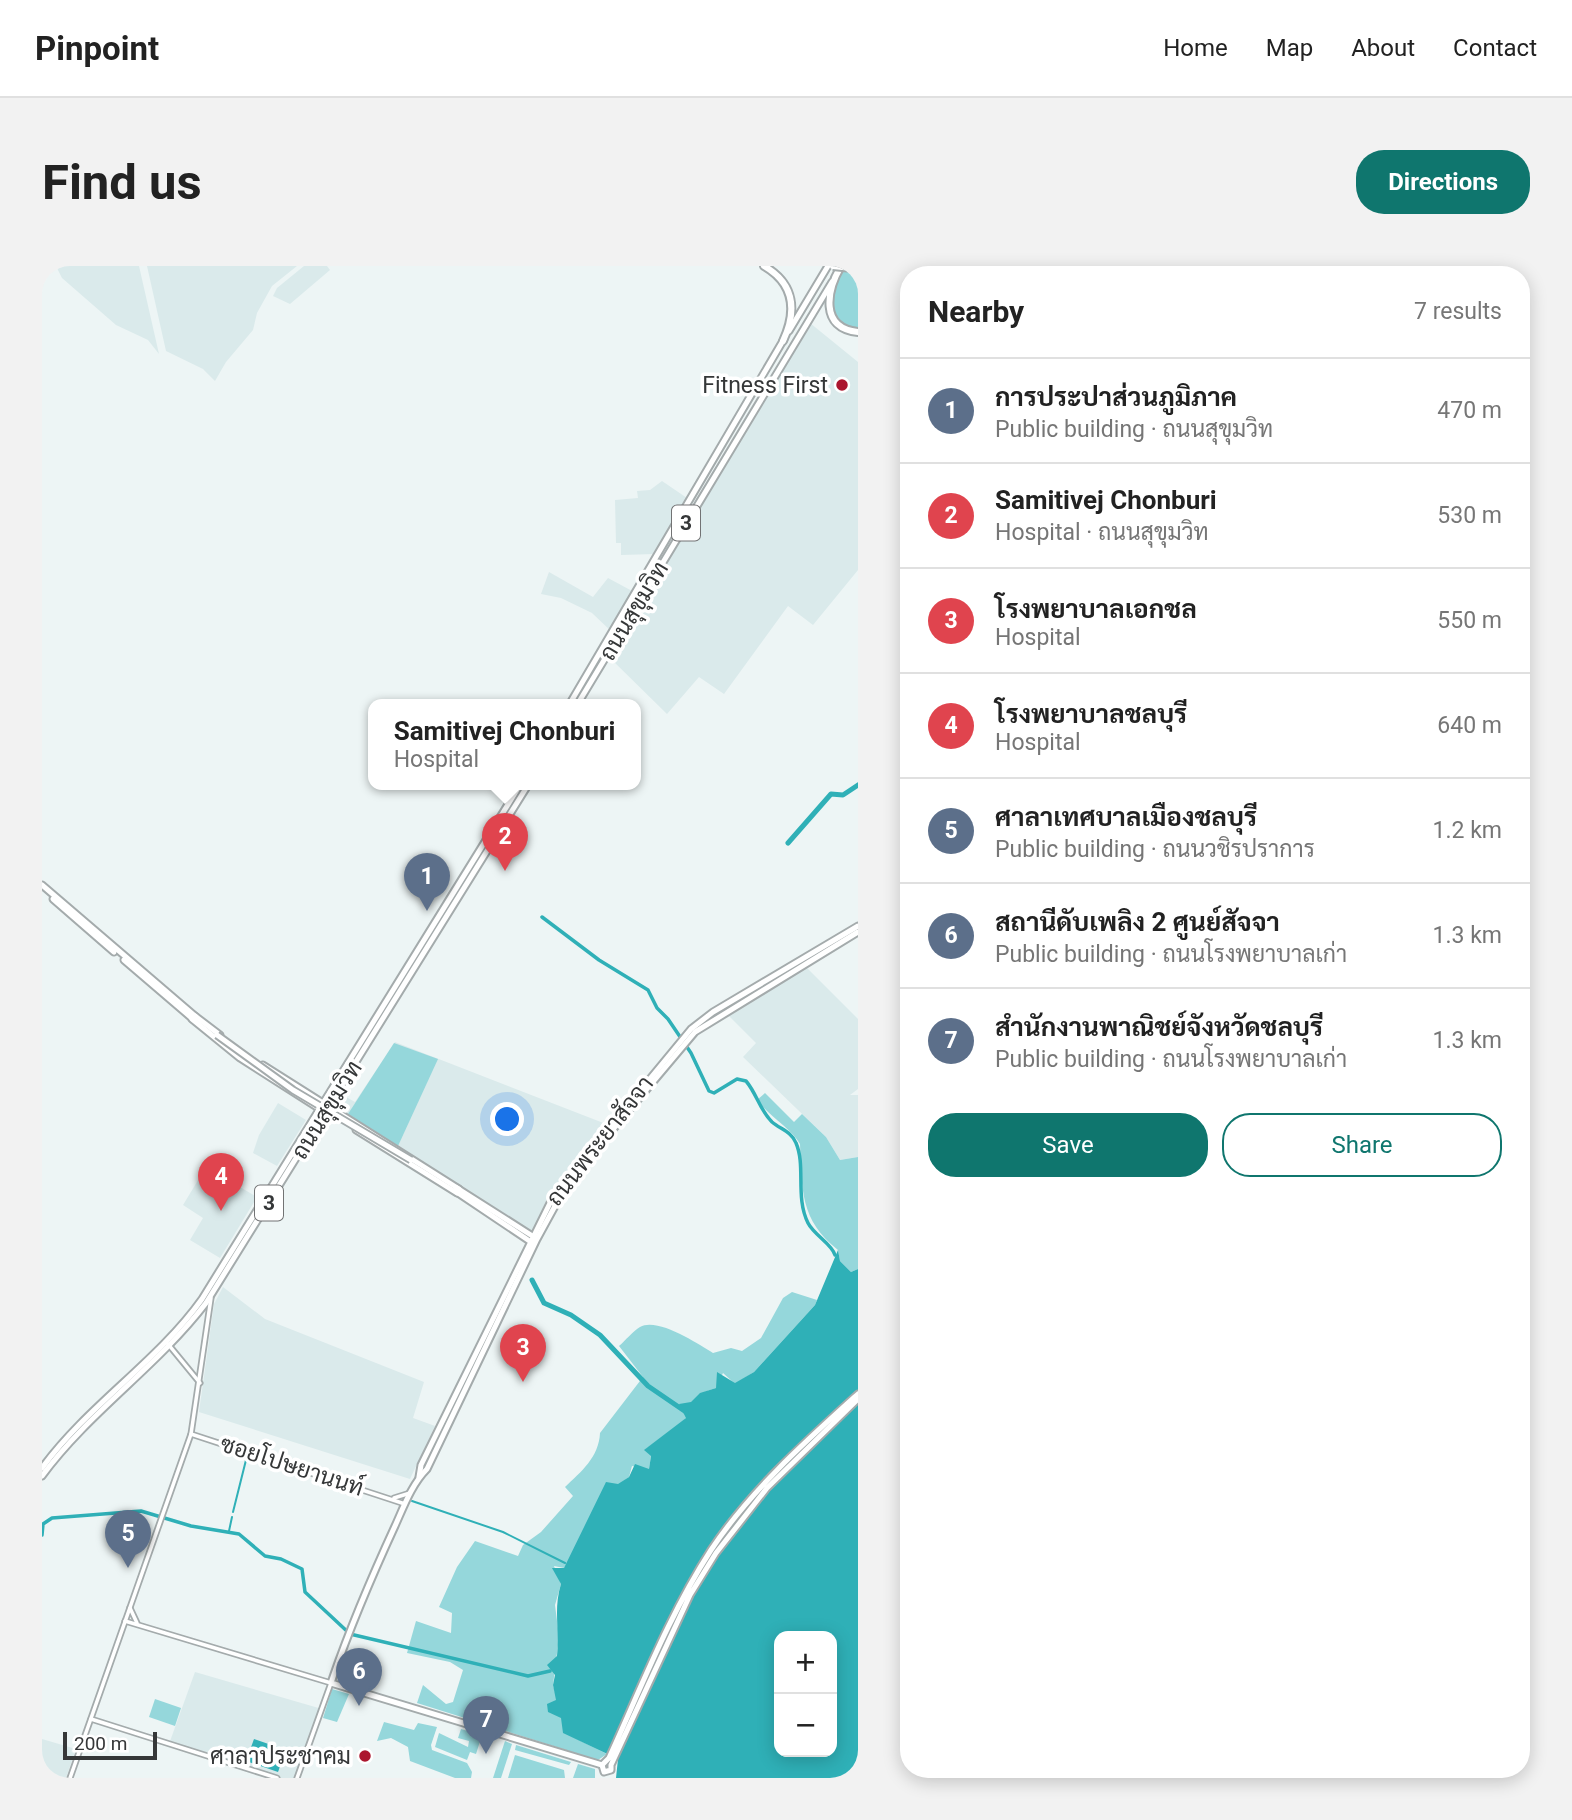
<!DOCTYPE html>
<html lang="en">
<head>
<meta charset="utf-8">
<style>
  :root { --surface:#fff; --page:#f2f2f2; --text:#222; --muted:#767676; --line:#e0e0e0; --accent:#0f766e }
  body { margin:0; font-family:Roboto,Sarabun,sans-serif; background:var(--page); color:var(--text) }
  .controls { position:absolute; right:21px; bottom:21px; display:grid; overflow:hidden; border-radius:14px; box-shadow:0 4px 18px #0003 }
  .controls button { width:63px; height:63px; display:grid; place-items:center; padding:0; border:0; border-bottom:2px solid var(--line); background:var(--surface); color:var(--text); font:35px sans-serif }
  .scale { position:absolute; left:21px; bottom:18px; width:94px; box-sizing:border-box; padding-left:7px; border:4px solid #353738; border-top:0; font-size:19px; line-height:24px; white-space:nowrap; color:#353738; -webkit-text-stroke:5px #fff; paint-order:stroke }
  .you { position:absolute; left:466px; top:854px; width:24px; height:24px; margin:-18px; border:5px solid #fff; border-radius:50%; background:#1a73e8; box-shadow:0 0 0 10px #1a73e833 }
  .badge { display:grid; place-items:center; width:46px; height:46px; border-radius:50%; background:var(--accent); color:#fff; font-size:23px; font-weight:700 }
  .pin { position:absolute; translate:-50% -58px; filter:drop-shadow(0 2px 4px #0008) }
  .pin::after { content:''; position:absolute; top:37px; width:24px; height:21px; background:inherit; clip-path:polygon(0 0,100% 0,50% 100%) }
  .popup { position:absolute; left:326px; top:433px; width:273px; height:91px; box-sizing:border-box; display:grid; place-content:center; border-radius:14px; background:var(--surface); filter:drop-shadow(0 2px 5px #0005); font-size:23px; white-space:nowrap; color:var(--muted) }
  .popup b { font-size:26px; color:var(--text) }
  .popup::after { content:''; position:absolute; left:50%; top:100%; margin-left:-14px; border:14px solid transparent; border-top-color:var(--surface) }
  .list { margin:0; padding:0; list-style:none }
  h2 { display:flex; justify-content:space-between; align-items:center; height:91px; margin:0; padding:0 28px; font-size:30px }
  h2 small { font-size:23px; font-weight:400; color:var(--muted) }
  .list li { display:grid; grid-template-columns:46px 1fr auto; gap:21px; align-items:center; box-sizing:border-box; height:105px; padding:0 28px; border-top:2px solid var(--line) }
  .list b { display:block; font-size:26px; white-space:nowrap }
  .list p { margin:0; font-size:23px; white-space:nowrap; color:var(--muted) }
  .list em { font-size:23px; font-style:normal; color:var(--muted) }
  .actions { display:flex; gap:14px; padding:21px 28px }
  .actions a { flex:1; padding:16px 0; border:2px solid var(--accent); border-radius:28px; text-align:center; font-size:24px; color:var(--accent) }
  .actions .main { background:var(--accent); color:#fff }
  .map { position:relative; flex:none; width:816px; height:1512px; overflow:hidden; border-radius:28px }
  header { display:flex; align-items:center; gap:42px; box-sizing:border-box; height:98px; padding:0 35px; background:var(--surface); border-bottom:2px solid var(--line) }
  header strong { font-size:33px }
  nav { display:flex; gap:38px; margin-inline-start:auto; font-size:24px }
  .intro { display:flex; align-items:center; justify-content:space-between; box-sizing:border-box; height:168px; padding:0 42px }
  h1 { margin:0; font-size:49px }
  .button { padding:18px 32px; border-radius:28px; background:var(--accent); color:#fff; font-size:24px; font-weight:700 }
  main { display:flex; gap:42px; padding:0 42px }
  aside { flex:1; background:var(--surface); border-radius:28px; box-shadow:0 4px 18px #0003 }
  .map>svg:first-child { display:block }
  .built { fill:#daeaeb }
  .green { fill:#95d7db }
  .water { fill:#2fb0b7; fill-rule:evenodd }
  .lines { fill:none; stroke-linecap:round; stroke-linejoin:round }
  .stream { stroke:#2fb0b7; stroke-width:2 }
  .canal { stroke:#2fb0b7; stroke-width:3.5 }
  .river { stroke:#2fb0b7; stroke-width:5 }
  .minor-casing { stroke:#a4abac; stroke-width:7 }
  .major-casing { stroke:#a4abac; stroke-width:9 }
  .highway-casing { stroke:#a4abac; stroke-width:10 }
  .minor { stroke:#fff; stroke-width:3.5 }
  .major { stroke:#fff; stroke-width:5 }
  .highway { stroke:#fff; stroke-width:6 }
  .major-bridge-casing { stroke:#a4abac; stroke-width:9; stroke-linecap:butt }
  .highway-bridge-casing { stroke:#a4abac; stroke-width:10; stroke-linecap:butt }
  .major-bridge { stroke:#fff; stroke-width:5 }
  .highway-bridge { stroke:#fff; stroke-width:6 }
  .poi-dot { fill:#ab162e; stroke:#fff; stroke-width:2.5 }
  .labels { text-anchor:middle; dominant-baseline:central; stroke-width:7; stroke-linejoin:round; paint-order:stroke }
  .shield { fill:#fff; stroke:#727374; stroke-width:2 }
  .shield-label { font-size:21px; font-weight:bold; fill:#353738 }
  .poi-label { font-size:23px; fill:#353738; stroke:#fff; text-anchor:end }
  .street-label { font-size:23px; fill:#353738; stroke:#fff }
</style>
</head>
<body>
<header>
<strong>Pinpoint</strong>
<nav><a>Home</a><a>Map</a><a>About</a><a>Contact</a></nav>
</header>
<div class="intro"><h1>Find us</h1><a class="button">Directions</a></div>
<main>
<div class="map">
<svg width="816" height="1512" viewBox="0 0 816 1512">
  <rect width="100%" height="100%" fill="#edf5f5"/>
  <g class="built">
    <polygon points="14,0 97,0 117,88 106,74 74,59 20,12"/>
    <polygon points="105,0 255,0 230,20 215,47 211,64 184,96 173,115 161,103 124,85"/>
    <polygon points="262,0 285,0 288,4 248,38 231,30 235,22"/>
    <polygon points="768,57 816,96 816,304 771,359 746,340 682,428 657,411 625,448 568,392"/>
    <polygon points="620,215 645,232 613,288 579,289 579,277 574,277 573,234 596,232 595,225 608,224"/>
    <polygon points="507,306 551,331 566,312 592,326 569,365 550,347 519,332 499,328"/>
    <polygon points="764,701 816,753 816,823 808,829 816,829 816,891 798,894 784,871 701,791 714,777 684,747"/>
    <polygon points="353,776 564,858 513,920 489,967 299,843 298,836 302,830 313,836"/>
    <polygon points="236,837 264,854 235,900 211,887 217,869"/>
    <polygon points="164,901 215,931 178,992 148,974 161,952 141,939"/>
    <polygon points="181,1021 223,1053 382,1116 371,1152 393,1160 368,1213 157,1146 172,1038"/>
    <polygon points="153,1406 280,1443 255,1512 235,1512 127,1478"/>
    <polygon points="0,1473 34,1483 24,1512 0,1512"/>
  </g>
  <g class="green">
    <polygon points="802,3 816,5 816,63 799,57 789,42 792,19"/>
    <polygon points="352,777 396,793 356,880 306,848"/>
    <path d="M723,827L752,856L760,848L784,871L798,894L816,891V1003L809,1006L798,995L796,984C758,954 760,924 758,878C750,863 728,851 715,834Z"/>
    <path d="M750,1026L775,1034L773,1039L712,1106L693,1118L681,1107L674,1122C653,1128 652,1135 644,1152C639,1160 611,1177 603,1184L609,1189L607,1204L590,1200L587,1211L576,1219L522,1302L512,1300L519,1318L513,1339L517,1371L511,1419L521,1455V1466L565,1488L556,1494L375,1437L381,1419L404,1438L411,1436L421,1404L408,1396L365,1387L374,1355L409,1367L410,1347L397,1341L415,1301L433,1275L476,1290L481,1279L499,1266L531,1230L523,1221C539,1206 557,1191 558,1167L601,1111L577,1080C583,1075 591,1065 598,1061C616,1051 656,1078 671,1087L689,1082L700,1085L719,1072L741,1032Z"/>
    <polygon points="290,1423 307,1428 295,1456 281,1452"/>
    <polygon points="113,1433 139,1442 133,1460 107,1451"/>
    <polygon points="342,1456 372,1464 376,1457 395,1461 389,1479 390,1484 425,1497 430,1506 429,1512 413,1512 368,1495 366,1481 349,1472 335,1475"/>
    <polygon points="419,1463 440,1469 434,1488 428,1486 425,1494 393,1481 397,1467 426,1481 427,1475 416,1472"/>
    <polygon points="463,1475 470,1478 459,1512 451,1512"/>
    <polygon points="474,1479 529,1496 527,1499 473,1484"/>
    <polygon points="473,1489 522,1504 523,1512 466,1512"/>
    <polygon points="536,1498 553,1503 553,1512 531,1512"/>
  </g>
  <g class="water">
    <path d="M796,984L798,995L809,1006L816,1003V1512H574L576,1493L521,1467L519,1452L506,1446L505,1438L514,1434L511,1419L513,1409L505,1399L515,1390C518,1363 511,1344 519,1318L510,1302H522L564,1216L576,1218L587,1211L593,1198L607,1203L609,1190L602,1184L644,1152L637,1138L649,1136L658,1127L674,1122L675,1106L693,1117L712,1106L773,1039ZM737,1370H790V1486H737Z"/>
    <polygon points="212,1473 244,1484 236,1506 204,1495"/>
  </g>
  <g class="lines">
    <g class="stream">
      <polyline points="370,1235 461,1266 523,1297"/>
      <polyline points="191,1246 205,1190"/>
      <polyline points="187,1265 190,1251"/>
    </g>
    <g class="canal">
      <path d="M500,651L557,694L606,724L615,742L626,753L649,787L667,825L672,827L695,813L704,815C715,828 717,843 730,856C738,863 750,866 754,877C764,900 753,931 766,957C772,969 790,978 793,989"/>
      <polyline points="0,1269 1,1258 10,1252 99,1245 149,1260 197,1268 223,1290 239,1293 260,1303 263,1326 308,1368 486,1410 508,1405"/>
    </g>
    <g class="river">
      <polyline points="746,577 789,528 801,529 816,519"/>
      <polyline points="490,1014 502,1037 529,1049 558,1069 606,1120 644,1146"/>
    </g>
    <defs>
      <g id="minor">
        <polyline points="126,1078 158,1117"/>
        <polyline points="149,1168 363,1238"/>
        <polyline points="352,1232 368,1227"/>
        <polyline points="88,1342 95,1357"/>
        <polyline points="83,1355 289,1417 255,1512"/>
        <polyline points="49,1453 235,1512"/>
        <polyline points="28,1512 149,1168 169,1032"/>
      </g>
      <g id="major">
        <polyline points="747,65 786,0"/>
        <polyline points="527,439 742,73"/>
        <polyline points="535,439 790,16"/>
        <polyline points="0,619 154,751"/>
        <polyline points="11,633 72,686"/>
        <polyline points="82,694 152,754"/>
        <polyline points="153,750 178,769"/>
        <polyline points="150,753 198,792 281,845"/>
        <polyline points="221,799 417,923"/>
        <polyline points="314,864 415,927"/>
        <polyline points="415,922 492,971"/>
        <polyline points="413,925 489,976"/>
        <path d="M816,1128C764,1175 708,1225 669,1284C627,1349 599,1422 567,1492L560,1499L562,1506L569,1504V1499L648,1329L674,1287L725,1222L816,1133"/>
        <path d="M0,1202C46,1139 115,1096 160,1033L478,519"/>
        <path d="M0,1210C47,1146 115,1101 164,1037L486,519"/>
        <polyline points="377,1211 379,1199 512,929 649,763 671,746 816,660"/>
        <path d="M560,1499L289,1417L291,1411C309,1359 330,1310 353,1260C362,1240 370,1218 385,1203L495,973L525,918L653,766L816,666"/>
      </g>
      <g id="highway">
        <path d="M722,0C753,18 755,45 741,75"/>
        <path d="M799,0C785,24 777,62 816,66"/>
      </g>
    </defs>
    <use href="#minor" class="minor-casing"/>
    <use href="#major" class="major-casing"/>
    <use href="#highway" class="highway-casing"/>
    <use href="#minor" class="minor"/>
    <use href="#major" class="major"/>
    <use href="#highway" class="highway"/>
    <defs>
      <polyline id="major-bridge" points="175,769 251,824 369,894"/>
      <polyline id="highway-bridge" points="791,0 810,2"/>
    </defs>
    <use href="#major-bridge" class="major-bridge-casing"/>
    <use href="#highway-bridge" class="highway-bridge-casing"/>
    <use href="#major-bridge" class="major-bridge"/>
    <use href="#highway-bridge" class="highway-bridge"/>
  </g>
  <g class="poi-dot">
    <circle cx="800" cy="119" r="7"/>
    <circle cx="323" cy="1490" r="7"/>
  </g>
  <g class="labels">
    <g class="shield">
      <rect x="630" y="239.5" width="28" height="35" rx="5"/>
      <rect x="213" y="919.5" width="28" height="35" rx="5"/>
    </g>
    <g class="shield-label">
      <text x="644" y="257">3</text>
      <text x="227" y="937">3</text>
    </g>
    <g class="poi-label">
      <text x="786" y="119">Fitness First</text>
      <text x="309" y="1490">ศาลาประชาคม</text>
    </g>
    <g class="street-label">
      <text transform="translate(592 345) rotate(-59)">ถนนสุขุมวิท</text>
      <text transform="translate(285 844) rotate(-58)">ถนนสุขุมวิท</text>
      <text transform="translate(558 875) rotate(-52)">ถนนพระยาสัจจา</text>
      <text transform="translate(250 1200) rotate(18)">ซอยโปษยานนท์</text>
    </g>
  </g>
</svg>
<div class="controls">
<button>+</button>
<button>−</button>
</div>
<div class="scale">200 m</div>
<div class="you"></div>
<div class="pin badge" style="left:385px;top:645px;background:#5c6f8a">1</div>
<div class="pin badge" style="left:463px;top:605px;background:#e0444e">2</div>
<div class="popup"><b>Samitivej Chonburi</b>Hospital</div>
<div class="pin badge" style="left:481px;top:1116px;background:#e0444e">3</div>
<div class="pin badge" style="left:179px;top:945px;background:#e0444e">4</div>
<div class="pin badge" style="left:86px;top:1302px;background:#5c6f8a">5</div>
<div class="pin badge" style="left:317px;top:1440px;background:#5c6f8a">6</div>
<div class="pin badge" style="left:444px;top:1488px;background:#5c6f8a">7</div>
</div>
<aside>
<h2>Nearby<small>7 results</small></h2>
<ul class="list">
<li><span class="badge" style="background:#5c6f8a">1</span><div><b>การประปาส่วนภูมิภาค</b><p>Public building · ถนนสุขุมวิท</p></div><em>470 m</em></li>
<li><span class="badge" style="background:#e0444e">2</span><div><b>Samitivej Chonburi</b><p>Hospital · ถนนสุขุมวิท</p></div><em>530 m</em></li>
<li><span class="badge" style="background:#e0444e">3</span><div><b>โรงพยาบาลเอกชล</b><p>Hospital</p></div><em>550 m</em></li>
<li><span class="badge" style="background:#e0444e">4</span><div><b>โรงพยาบาลชลบุรี</b><p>Hospital</p></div><em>640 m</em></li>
<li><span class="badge" style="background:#5c6f8a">5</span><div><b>ศาลาเทศบาลเมืองชลบุรี</b><p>Public building · ถนนวชิรปราการ</p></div><em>1.2 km</em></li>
<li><span class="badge" style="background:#5c6f8a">6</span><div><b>สถานีดับเพลิง 2 ศูนย์สัจจา</b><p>Public building · ถนนโรงพยาบาลเก่า</p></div><em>1.3 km</em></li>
<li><span class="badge" style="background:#5c6f8a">7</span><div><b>สำนักงานพาณิชย์จังหวัดชลบุรี</b><p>Public building · ถนนโรงพยาบาลเก่า</p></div><em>1.3 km</em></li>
</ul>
<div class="actions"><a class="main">Save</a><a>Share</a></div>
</aside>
</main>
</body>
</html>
